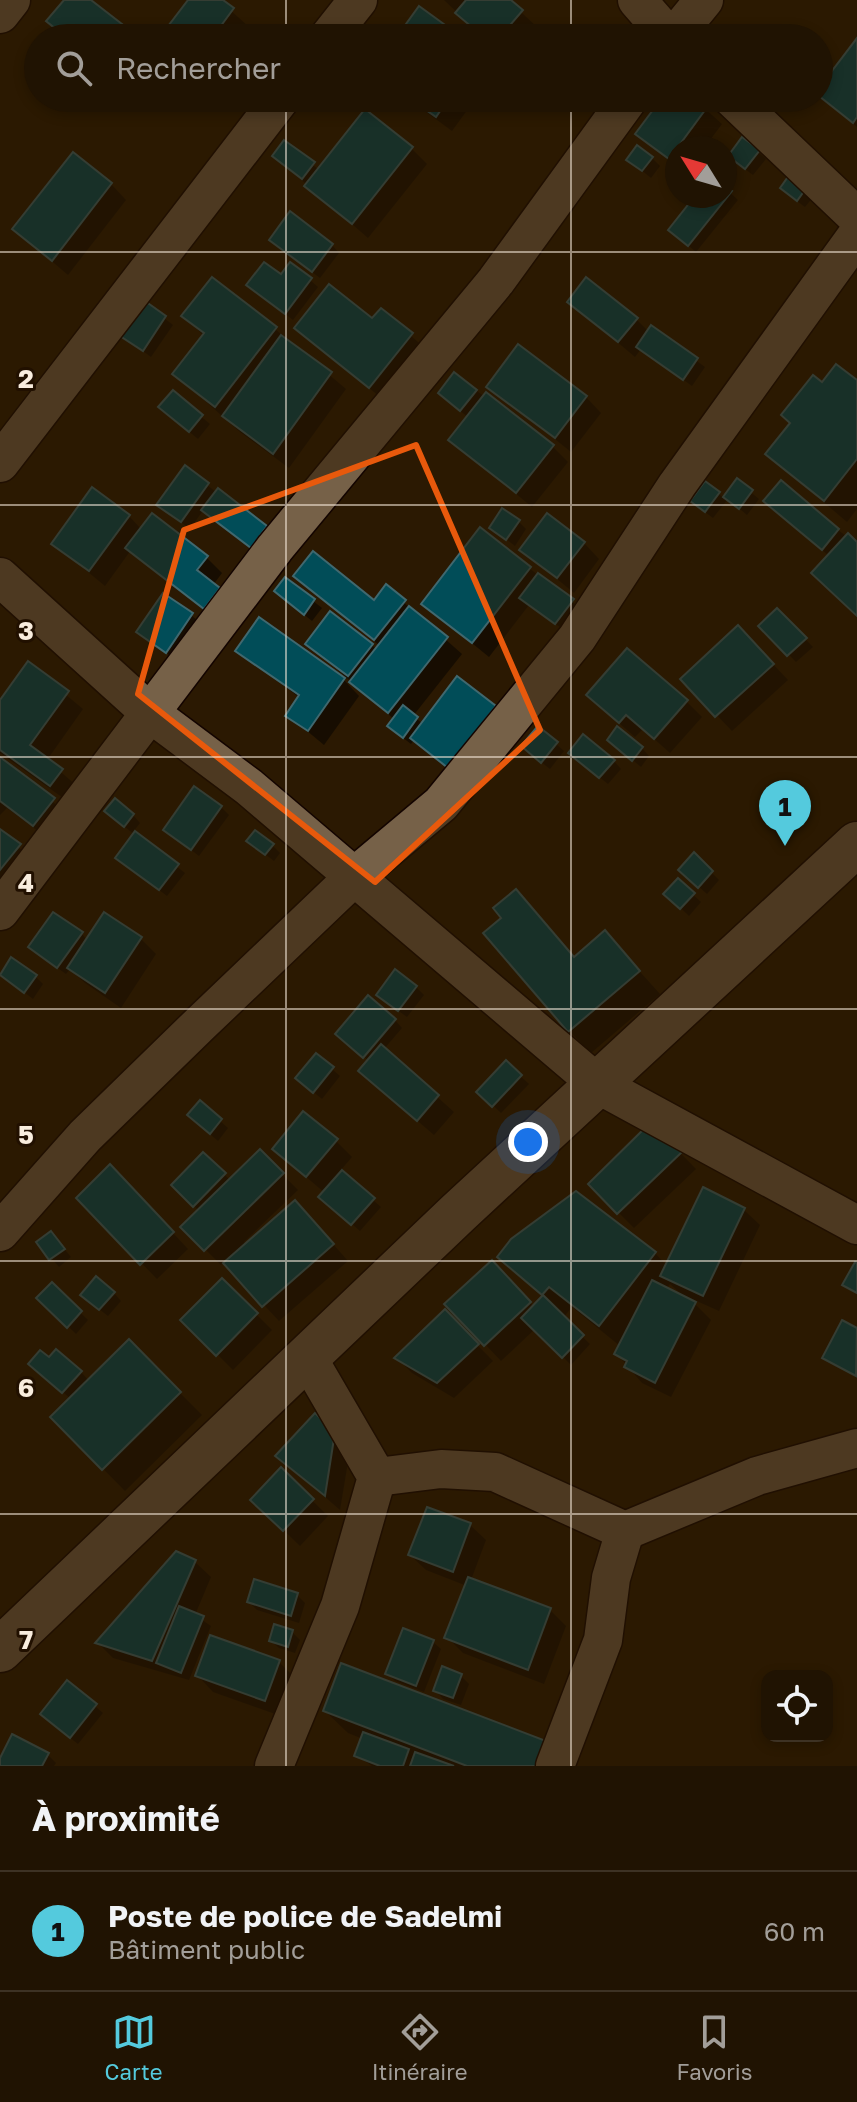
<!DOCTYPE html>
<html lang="fr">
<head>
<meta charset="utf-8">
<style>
  :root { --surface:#201302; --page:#281c0c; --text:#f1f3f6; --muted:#a29e99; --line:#3d3224; --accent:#54cadd }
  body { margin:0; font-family:"Golos Text",sans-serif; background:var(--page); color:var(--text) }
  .controls { position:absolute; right:24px; bottom:24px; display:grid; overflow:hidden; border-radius:16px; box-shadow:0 4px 12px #0003 }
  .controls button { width:72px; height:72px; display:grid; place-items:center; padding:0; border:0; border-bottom:2px solid var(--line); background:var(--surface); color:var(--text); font:40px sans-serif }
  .compass { position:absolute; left:665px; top:136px; width:72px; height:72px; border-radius:50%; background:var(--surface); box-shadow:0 4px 12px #0003; rotate:307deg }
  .you { position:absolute; left:528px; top:1142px; width:28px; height:28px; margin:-20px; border:6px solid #fff; border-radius:50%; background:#1a73e8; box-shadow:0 0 0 12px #1a73e833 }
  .badge { display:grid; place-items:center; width:52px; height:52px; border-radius:50%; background:var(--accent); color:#111; font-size:26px; font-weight:700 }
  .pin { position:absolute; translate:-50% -66px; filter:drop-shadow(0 2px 4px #0008) }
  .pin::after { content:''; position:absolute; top:42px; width:28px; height:24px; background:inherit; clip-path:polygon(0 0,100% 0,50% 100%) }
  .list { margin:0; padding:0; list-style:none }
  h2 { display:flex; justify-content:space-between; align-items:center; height:104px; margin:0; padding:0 32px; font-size:34px }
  h2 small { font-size:26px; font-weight:400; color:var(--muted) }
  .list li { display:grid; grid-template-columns:52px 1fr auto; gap:24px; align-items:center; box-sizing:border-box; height:120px; padding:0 32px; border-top:2px solid var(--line) }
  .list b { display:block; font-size:30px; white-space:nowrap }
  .list p { margin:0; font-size:26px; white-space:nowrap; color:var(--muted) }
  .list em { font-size:26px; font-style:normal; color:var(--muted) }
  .icon { flex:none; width:44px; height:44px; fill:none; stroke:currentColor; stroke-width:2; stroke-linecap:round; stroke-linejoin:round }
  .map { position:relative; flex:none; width:857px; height:1766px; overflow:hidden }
  .search { position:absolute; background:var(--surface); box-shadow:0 4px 12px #0003; left:24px; right:24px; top:24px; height:88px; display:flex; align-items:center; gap:20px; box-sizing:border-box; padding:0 28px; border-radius:44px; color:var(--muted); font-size:30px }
  .sheet { height:224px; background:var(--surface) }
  nav { display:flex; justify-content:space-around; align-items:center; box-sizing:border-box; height:112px; border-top:2px solid var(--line); background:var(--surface); font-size:22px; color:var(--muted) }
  nav a { display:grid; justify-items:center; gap:4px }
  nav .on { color:var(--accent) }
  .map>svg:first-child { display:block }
  .shadow { fill:#0007 }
  .building { fill:#014d58; stroke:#40686f; stroke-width:2 }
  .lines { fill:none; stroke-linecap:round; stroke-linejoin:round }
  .street-casing { stroke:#130400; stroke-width:41 }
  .secondary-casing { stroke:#130400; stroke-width:47 }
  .street { stroke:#766148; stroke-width:38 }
  .secondary { stroke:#766148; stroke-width:44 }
  .marked { fill:none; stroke:#e8590c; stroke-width:6; stroke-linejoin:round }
  .grid { fill:none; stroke:#f9edde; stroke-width:2; stroke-opacity:0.55 }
  .grid-label { font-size:26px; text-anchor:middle; font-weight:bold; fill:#f9edde; stroke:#211000; stroke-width:6; stroke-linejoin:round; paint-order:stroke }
</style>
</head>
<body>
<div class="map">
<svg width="857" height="1766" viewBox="0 0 857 1766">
  <rect width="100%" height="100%" fill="#2b1902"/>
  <g class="shadow">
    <polygon points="191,0 219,0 248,26 239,38 162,38"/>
    <polygon points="444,0 508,0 537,27 528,38 484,38"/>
    <polygon points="857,42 857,127 819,94"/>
    <polygon points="407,98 476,98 452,131"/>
    <polygon points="664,98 693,98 722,124 704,148 677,148 677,167 638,134"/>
    <polygon points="285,142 319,170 411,148 427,164 368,238 282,163"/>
    <polygon points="758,152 766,159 753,175 738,164"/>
    <polygon points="652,158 660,166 651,178 629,160"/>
    <polygon points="791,177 814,196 805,207 790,196"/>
    <polygon points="111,184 126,200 68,275 14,229"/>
    <polygon points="725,188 738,200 696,252 678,237 698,196 725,196"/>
    <polygon points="332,245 339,253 320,278 279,247"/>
    <polygon points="281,277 310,280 318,287 293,320 257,292"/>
    <polygon points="570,302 636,319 649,332 651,328 705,367 692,386 641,349 635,357"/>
    <polygon points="146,304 173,325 151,357 123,336"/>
    <polygon points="382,310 427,350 386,402 296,327 373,321"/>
    <polygon points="184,316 275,329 346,389 289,468 240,432 175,374 204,336"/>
    <polygon points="455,375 552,446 568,462 532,507 451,440 469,418 448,401"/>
    <polygon points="857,383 857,509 847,522 767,454 822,385"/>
    <polygon points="489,386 586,397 601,413 571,452"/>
    <polygon points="173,393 210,424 198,439 169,415"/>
    <polygon points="185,468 273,536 259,554 204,509 190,529 159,505"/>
    <polygon points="737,481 759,499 747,515 728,499 713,518 701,509 718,493 724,499"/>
    <polygon points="766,501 838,530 857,544 857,614 829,556"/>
    <polygon points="129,516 142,530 206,557 222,573 213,585 235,605 221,623 131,550 105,586 53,543"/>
    <polygon points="519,522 526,529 515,546 492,528"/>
    <polygon points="584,543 599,559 574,593 521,549"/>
    <polygon points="529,568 580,608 564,630 529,605 489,657 424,604"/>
    <polygon points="296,575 374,603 386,587 462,654 413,716 423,724 457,679 510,723 465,782 414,740 411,744 398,734 395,720 308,644 372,645 377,650 380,646"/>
    <polygon points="286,580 322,608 312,621 285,599"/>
    <polygon points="777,610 813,647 796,662 761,626"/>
    <polygon points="191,615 199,622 175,659 138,632"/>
    <polygon points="754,644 788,680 732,731 682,679"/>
    <polygon points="238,650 344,680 359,696 324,745 288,715 300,698"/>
    <polygon points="29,664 83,709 47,760 77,786 66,800 0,753 0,703"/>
    <polygon points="686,701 702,717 670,753 643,729 635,737 605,711"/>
    <polygon points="538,728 564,751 550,769 531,754"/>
    <polygon points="617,747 642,748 649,756 641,767"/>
    <polygon points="0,759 69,815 50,840 7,808 0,815"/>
    <polygon points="578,760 614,761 621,769 608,784"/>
    <polygon points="221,807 229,815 199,856 165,830"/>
    <polygon points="133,815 140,823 133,832 185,873 167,896 126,865 135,835 115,819"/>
    <polygon points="0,832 35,861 0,905"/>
    <polygon points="273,846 280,853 274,861 257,848"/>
    <polygon points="694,855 719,880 707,894 688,877"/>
    <polygon points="678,881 701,902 689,916 666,894"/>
    <polygon points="516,892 576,958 605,933 660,994 591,1053 569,1031 504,918"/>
    <polygon points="82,934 87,940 141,939 156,954 121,1008 85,983 70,969 66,974 39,955"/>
    <polygon points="1,974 35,976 43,984 33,999"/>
    <polygon points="416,987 424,995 407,1017 386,1002"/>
    <polygon points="395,1020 402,1028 384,1049 454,1112 434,1135 377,1086 369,1061 345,1041"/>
    <polygon points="506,1063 529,1084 501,1113 479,1092"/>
    <polygon points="332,1069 340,1076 322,1099 306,1086"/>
    <polygon points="200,1103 228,1128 218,1141 197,1123"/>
    <polygon points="652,1124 696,1169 634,1228 590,1184"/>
    <polygon points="336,1141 352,1157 340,1171 381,1207 360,1231 329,1204 325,1193 291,1164"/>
    <polygon points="260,1152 298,1190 244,1242 247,1245 310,1218 348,1261 279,1321 224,1262 221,1265 183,1227 199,1211 174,1185 203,1154 230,1180"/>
    <polygon points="126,1183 188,1249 157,1279 78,1198"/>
    <polygon points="744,1210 760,1225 719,1311 681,1294 670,1284 666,1289 695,1304 711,1320 671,1397 642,1383 617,1354 620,1346 572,1307 563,1318 590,1344 571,1365 535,1329 501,1361 447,1304 508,1279 534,1307 544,1297 500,1257 655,1253 667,1266"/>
    <polygon points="51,1233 71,1257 59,1267 39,1243"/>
    <polygon points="222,1280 272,1330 233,1370 183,1320"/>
    <polygon points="52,1285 88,1320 76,1334 39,1298"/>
    <polygon points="114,1293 121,1301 108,1316 90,1302"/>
    <polygon points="445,1312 493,1361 454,1398 412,1373 397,1358"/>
    <polygon points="843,1323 857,1330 857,1378 824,1357"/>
    <polygon points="129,1342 202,1415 125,1491 52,1417 71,1399 38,1371 49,1360 81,1372 89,1381"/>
    <polygon points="315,1416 350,1450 340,1510 278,1456"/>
    <polygon points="281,1470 328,1516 300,1546 268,1515"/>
    <polygon points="470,1525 486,1540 471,1580 550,1610 566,1626 544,1684 463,1653 447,1637 467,1586 426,1570 410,1555"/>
    <polygon points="177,1553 195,1562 211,1577 195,1615 211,1626 189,1680 113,1658 98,1643"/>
    <polygon points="297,1595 305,1603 299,1623 257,1610 249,1602"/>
    <polygon points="292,1632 300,1640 295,1653 279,1648 271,1641"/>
    <polygon points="433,1642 441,1649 424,1692 395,1681 387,1673"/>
    <polygon points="279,1662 295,1678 281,1716 213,1692 198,1676"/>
    <polygon points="461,1676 469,1684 461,1705 443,1699 436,1691"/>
    <polygon points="95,1706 103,1713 78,1744 50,1722"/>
    <polygon points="325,1711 566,1766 372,1766 356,1755 363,1739 348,1733"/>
    <polygon points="48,1755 56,1763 54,1766 0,1766 0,1762"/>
  </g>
  <g class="building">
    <polygon points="64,0 91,0 140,38 67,38 46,21"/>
    <polygon points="188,0 223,0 234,8 212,38 159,38"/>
    <polygon points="466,0 511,0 523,10 499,38 485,38 455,13"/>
    <polygon points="419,6 463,38 425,38 406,24"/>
    <polygon points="857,38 857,117 853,123 819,96 819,88"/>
    <polygon points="409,98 449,98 436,117"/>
    <polygon points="662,98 696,98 708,106 669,159 635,134"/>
    <polygon points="365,109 413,147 352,224 304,186"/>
    <polygon points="742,137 760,150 745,169 728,156"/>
    <polygon points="284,140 315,162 302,179 272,156"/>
    <polygon points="637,145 653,157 642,171 626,160"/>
    <polygon points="73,152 112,183 52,261 12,229"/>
    <polygon points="790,174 807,187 797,201 780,188"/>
    <polygon points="725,186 732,191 688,246 668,230 695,196 725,196"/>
    <polygon points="290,211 333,244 312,272 269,240"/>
    <polygon points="264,262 281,274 290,262 312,278 285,314 246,285"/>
    <polygon points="212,277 277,327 215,407 172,374 204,333 181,316"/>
    <polygon points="586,277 638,318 618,342 567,302"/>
    <polygon points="329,284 372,318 381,308 413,333 369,388 294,328"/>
    <polygon points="145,301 166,316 143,351 120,336"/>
    <polygon points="651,325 698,358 683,380 636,347"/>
    <polygon points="281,335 332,372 273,454 222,416"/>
    <polygon points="518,344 587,396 555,438 486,387"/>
    <polygon points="836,364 857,380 857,459 824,501 765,454 790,423 781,415 813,375 822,382"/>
    <polygon points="454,372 477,390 460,411 438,393"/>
    <polygon points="173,390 203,415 189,432 158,407"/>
    <polygon points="486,392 554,445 516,493 448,440"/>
    <polygon points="185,465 209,483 181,522 156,505"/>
    <polygon points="737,478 753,490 739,509 723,497"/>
    <polygon points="781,480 839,529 822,550 763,501"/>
    <polygon points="705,481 720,492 705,512 690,501"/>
    <polygon points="92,487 130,515 89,571 51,544"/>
    <polygon points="218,488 267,526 251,548 201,510"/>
    <polygon points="502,508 520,520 506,540 489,528"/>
    <polygon points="152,513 208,556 197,570 220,588 204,609 125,548"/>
    <polygon points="547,513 585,542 557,578 519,550"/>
    <polygon points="480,527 531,567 472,643 421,604"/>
    <polygon points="848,533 857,542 857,616 811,573"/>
    <polygon points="313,551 374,600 386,584 406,600 374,640 293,576"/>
    <polygon points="538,573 574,599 555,624 519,598"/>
    <polygon points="285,577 315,599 304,615 274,591"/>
    <polygon points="163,593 193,613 166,653 136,632"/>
    <polygon points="409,606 448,637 388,713 349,682"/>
    <polygon points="777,608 807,638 787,656 758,626"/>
    <polygon points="330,611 373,644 348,676 305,644"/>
    <polygon points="259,617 345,678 308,731 285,716 299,695 235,651"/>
    <polygon points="738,625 774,664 715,717 680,679"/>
    <polygon points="627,648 688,700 654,739 626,715 619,723 586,695"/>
    <polygon points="28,661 69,691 30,745 63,769 50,786 0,750 0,700"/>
    <polygon points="457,676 496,706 448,768 410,738"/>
    <polygon points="403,705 418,717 403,738 387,726"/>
    <polygon points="538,726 558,742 541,763 521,746"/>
    <polygon points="617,726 643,747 632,761 607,740"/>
    <polygon points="583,734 615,760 599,778 568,753"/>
    <polygon points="0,757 55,798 33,826 0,801"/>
    <polygon points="194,786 222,806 191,850 163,830"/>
    <polygon points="115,798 134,814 124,827 104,811"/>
    <polygon points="0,829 21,844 0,870"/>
    <polygon points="255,830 274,844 265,855 246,841"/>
    <polygon points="135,831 179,864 159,890 115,858"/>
    <polygon points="694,852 713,871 698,888 678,870"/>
    <polygon points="678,878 695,893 680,909 663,894"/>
    <polygon points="516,889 574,957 605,930 640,971 568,1032 483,933 501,918 493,908"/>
    <polygon points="53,912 83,932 57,968 28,947"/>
    <polygon points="104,912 142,937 105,993 67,968"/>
    <polygon points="11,957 37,975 24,993 0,975"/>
    <polygon points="395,969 417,986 398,1011 376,995"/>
    <polygon points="368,995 396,1019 363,1058 335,1034"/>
    <polygon points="381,1044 439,1095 417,1121 358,1071"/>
    <polygon points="316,1053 334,1067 313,1093 295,1078"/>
    <polygon points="506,1060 522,1075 492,1107 476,1092"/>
    <polygon points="200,1100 222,1119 210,1134 187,1115"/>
    <polygon points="303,1111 338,1139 306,1177 272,1149"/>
    <polygon points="652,1121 682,1152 617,1214 588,1184"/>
    <polygon points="260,1149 284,1173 204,1251 180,1227"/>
    <polygon points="203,1152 226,1173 193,1207 171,1185"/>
    <polygon points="110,1164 174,1232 140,1265 76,1198"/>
    <polygon points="342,1170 375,1198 351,1225 318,1197"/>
    <polygon points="703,1187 745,1208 703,1296 660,1276"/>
    <polygon points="576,1191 656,1252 599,1326 549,1287 542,1295 497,1257 511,1239"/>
    <polygon points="295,1200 334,1244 262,1307 223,1263"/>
    <polygon points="51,1231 65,1249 49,1260 36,1242"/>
    <polygon points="492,1260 531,1302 484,1346 444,1304"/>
    <polygon points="855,1262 857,1263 857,1293 842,1285"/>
    <polygon points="96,1276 115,1292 99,1310 80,1295"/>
    <polygon points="222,1278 258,1313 216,1356 180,1320"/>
    <polygon points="652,1280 696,1302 655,1383 624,1367 627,1361 614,1354"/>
    <polygon points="52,1282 82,1311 67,1328 36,1298"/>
    <polygon points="543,1295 584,1335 562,1358 521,1318"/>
    <polygon points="445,1309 479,1344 437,1383 394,1358"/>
    <polygon points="842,1320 857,1328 856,1376 822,1358"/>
    <polygon points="129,1339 181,1392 102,1470 50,1417"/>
    <polygon points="56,1349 82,1371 62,1393 28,1364 40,1350 49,1357"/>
    <polygon points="315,1413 335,1432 325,1496 275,1456"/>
    <polygon points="281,1467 314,1499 283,1531 250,1500"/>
    <polygon points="427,1507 471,1523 453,1572 408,1555"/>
    <polygon points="176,1551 196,1560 152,1661 95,1643"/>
    <polygon points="468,1577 551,1608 528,1670 444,1638"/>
    <polygon points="254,1579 298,1593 291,1616 247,1602"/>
    <polygon points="179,1606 204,1616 181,1673 156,1663"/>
    <polygon points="274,1624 293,1630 288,1647 269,1641"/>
    <polygon points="403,1628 434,1640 416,1686 385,1674"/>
    <polygon points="210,1635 280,1660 265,1701 195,1676"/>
    <polygon points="341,1663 546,1741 536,1766 467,1766 323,1711"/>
    <polygon points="442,1666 462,1674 453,1698 433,1691"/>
    <polygon points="67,1680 97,1704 70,1738 40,1714"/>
    <polygon points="363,1732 409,1749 403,1766 380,1766 354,1756"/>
    <polygon points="12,1734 49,1753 42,1766 0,1766 0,1758"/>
    <polygon points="415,1752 454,1766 410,1766"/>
  </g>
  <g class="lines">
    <defs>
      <g id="street">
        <polyline points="637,0 670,38"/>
        <polyline points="0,14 11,0"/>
        <polyline points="328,38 358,0"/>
        <polyline points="673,38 704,0"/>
        <polyline points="732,98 857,217"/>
        <polyline points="0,463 281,98"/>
        <polyline points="0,577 150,713 249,787 599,1085 857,1225"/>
        <polyline points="0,911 275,548 496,281 629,98"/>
        <polyline points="0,1232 85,1136 200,1024 355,876 441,804 577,638 677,485 857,235"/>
        <polyline points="377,1477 441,1469 495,1472 625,1531 611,1578 603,1640 555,1766"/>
        <polyline points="625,1531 757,1476 857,1448"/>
        <polyline points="274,1766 340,1606 377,1477 306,1355"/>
      </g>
      <polyline id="secondary" points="0,1650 458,1213 857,844"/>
    </defs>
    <use href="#street" class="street-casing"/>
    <use href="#secondary" class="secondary-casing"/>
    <use href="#street" class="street"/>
    <use href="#secondary" class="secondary"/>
  </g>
  <path d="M0 0H857V1766H0ZM416,445L540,730L375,882L138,694L184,530Z" fill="#2b1902" fill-opacity=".55" fill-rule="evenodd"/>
  <path class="marked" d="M416,445L540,730L375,882L138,694L184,530Z"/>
  <path class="grid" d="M286,0V38M571,0V38M286,98V1766M571,98V1766M0,252H857M0,505H857M0,757H857M0,1009H857M0,1261H857M0,1514H857"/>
  <g class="grid-label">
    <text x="26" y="388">2</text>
    <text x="26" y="640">3</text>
    <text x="26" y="892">4</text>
    <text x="26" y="1144">5</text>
    <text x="26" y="1397">6</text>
    <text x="26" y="1649">7</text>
  </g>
</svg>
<div class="controls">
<button><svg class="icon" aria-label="locate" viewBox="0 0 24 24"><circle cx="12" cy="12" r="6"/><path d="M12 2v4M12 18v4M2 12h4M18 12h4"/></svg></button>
</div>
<svg class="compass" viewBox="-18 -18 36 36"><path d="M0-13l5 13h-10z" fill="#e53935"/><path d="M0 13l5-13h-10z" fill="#a29e99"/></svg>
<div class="you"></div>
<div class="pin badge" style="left:785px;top:846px">1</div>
<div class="search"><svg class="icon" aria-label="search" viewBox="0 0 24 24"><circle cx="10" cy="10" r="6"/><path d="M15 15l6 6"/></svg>Rechercher</div>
</div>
<section class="sheet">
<h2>À proximité<small></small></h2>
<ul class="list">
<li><span class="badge">1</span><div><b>Poste de police de Sadelmi</b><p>Bâtiment public</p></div><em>60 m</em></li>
</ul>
</section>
<nav>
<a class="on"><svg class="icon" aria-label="map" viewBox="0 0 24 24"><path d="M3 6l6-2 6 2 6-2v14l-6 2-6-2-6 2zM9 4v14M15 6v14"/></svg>Carte</a>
<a><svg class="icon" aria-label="directions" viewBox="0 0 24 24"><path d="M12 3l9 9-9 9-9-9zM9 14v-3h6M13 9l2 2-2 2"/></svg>Itinéraire</a>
<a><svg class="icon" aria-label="saved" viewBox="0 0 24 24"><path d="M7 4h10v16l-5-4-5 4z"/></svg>Favoris</a>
</nav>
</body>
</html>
